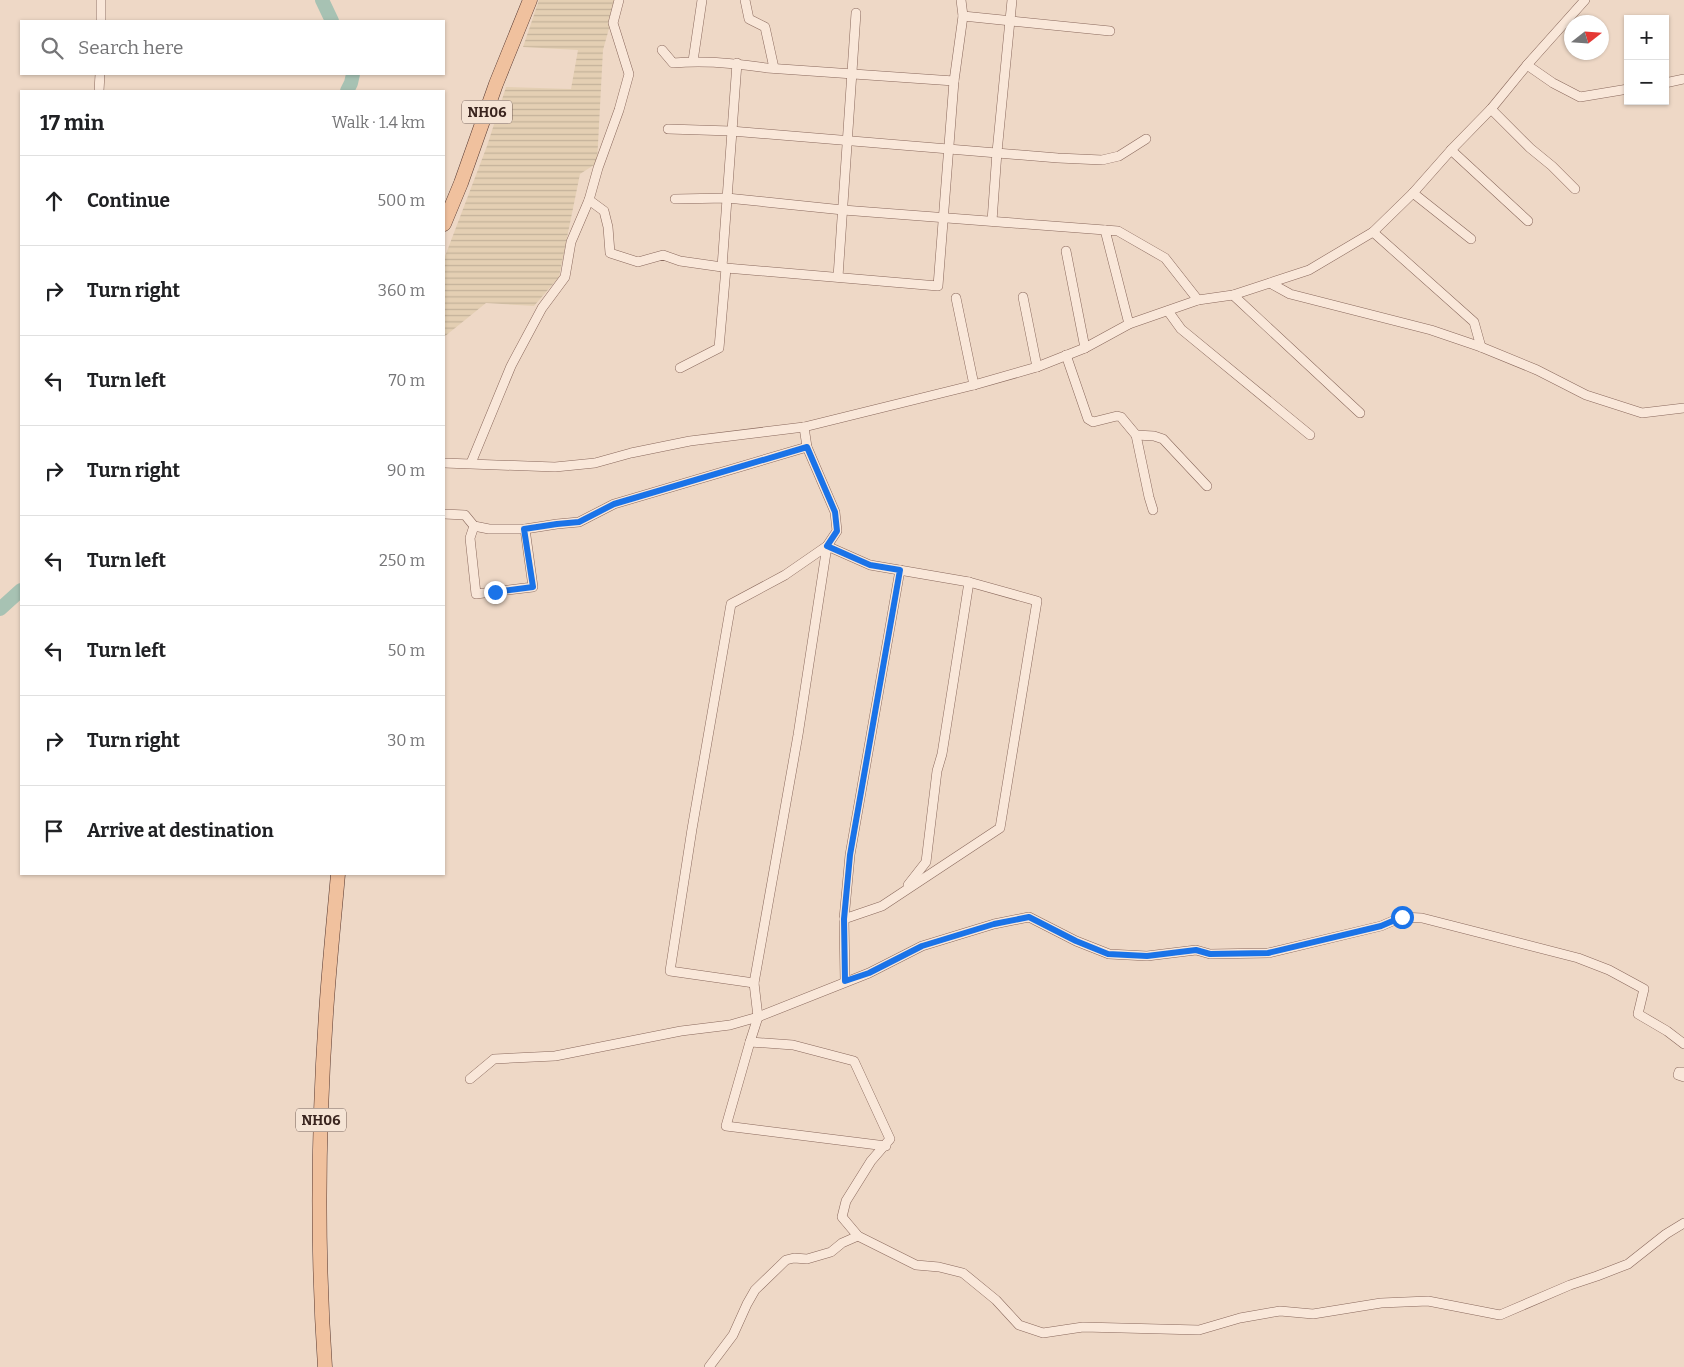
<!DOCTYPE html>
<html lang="en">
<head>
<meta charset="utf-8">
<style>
  :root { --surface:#fff; --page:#f6f6f6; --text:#202124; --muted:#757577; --line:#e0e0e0 }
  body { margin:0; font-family:Bitter,serif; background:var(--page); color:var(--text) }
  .controls { position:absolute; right:15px; top:15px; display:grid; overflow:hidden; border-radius:0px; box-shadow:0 1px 4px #0004 }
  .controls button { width:45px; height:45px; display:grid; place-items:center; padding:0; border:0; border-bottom:1px solid var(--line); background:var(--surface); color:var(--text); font:25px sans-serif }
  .compass { position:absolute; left:1564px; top:15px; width:45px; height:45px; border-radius:50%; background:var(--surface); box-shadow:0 1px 4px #0004; rotate:73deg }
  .stop { position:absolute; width:15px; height:15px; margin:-11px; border:4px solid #1a73e8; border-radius:50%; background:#fff }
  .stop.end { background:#1a73e8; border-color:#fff; box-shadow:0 1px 5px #0008 }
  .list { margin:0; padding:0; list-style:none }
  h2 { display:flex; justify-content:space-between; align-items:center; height:65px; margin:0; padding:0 20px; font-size:21px }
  h2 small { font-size:16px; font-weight:400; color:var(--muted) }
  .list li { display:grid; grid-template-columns:32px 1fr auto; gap:15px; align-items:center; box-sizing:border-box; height:90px; padding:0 20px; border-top:1px solid var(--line) }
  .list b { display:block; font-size:19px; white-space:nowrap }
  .list em { font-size:16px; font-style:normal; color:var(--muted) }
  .icon { flex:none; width:28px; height:28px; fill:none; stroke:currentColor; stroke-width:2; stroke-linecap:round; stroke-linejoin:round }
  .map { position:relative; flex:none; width:1684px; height:1367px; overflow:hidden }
  .search { position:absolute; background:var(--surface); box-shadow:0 1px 4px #0004; left:20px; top:20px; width:425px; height:55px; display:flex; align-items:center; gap:12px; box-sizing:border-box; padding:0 18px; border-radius:0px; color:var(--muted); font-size:19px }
  .panel { position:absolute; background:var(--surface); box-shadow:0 1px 4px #0004; left:20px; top:90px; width:425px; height:785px; border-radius:0px }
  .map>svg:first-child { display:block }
  .farmland { fill:url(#farmland-rules) }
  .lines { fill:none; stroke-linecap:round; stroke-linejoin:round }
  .river { stroke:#a7c2b3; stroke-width:14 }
  .street-casing { stroke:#89685c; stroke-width:10 }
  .primary-casing { stroke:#573830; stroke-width:15 }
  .street { stroke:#f9e7d9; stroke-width:9 }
  .primary { stroke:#f0c19e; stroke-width:14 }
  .route { stroke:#1a73e8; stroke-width:6 }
  .labels { text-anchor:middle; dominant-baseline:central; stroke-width:4; stroke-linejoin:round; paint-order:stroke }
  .shield { fill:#f5e4d5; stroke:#725e56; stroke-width:1 }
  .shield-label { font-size:14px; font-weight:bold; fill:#3a251f }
</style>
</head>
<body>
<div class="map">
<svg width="1684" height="1367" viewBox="0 0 1684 1367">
  <defs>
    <pattern id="farmland-rules" width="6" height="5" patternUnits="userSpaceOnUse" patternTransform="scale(1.25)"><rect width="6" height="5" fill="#e4cfb3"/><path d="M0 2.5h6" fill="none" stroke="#c4b29a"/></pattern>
  </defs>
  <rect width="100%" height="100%" fill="#eed8c6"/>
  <polygon class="farmland" points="539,0 617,0 603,50 597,163 580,174 559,277 534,306 486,303 444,337 444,259 487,146 506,87 571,89 578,50 523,47"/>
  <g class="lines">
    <g class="river">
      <polyline points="322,0 332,21"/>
      <polyline points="347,91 351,83 353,74"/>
      <polyline points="0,609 21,590"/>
    </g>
    <defs>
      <g id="street">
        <polyline points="745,0 749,19 765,27 774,68"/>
        <polyline points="963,16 1110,31"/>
        <polyline points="101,21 101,0"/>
        <path d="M662,50L673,63C705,60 736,63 767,68L954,81"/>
        <polyline points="693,61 702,0"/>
        <polyline points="1527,65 1553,83 1580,97 1628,89"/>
        <polyline points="1665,83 1684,79"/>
        <polyline points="99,91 100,74"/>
        <polyline points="1491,109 1530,148 1552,166 1575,189"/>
        <polyline points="668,129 731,131 1058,158 1102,160 1119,156 1146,139"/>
        <polyline points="1451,150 1528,221"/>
        <polyline points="1413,193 1471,239"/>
        <polyline points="675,199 727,198 843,210 1118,231 1165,258 1198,300"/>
        <polyline points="589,200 604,211 608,227 610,253 638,262 663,255 680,261 722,267"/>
        <polyline points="992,221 997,152 1012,0"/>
        <polyline points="1105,230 1129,324"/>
        <polyline points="1373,232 1474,322 1481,347"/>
        <polyline points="1066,251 1085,348"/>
        <polyline points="726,268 938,286 954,81 963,16 961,0"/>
        <polyline points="838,277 856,13"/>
        <polyline points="1270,283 1290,294 1431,330 1481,347 1537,370 1586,395 1642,413 1684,408"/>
        <polyline points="1233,295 1360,413"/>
        <polyline points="1023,297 1037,367"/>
        <polyline points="956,298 974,385"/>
        <polyline points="1168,311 1181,329 1310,435"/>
        <polyline points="1066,355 1088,419 1093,422 1117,416 1121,417 1136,435 1149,497 1153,510"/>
        <polyline points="680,368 719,348 726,268 722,267 737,63"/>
        <polyline points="1136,435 1154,436 1163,439 1207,486"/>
        <polyline points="444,463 555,467 595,463 631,453 690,441 804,427 974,385 1037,367 1085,348 1129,324 1198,300 1233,295 1309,270 1373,232 1413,193 1451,150 1491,109 1527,65 1585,0"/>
        <polyline points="471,463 511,366 542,308 565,277 571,242 589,200 598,168 619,110 629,74 613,23 619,0"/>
        <polyline points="444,514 465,515 474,526 489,529 525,529 557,524 579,522 614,504 807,447"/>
        <polyline points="474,526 470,538 476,594 533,587 525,529"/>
        <polyline points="908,885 926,862 937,771 942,754 969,582"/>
        <polyline points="844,919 882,906 1000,828 1037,601 969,582 870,565 827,546 798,735 754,983 758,1017 750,1042 726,1126 886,1146"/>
        <polyline points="845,981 844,919 850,855 900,570"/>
        <polyline points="754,983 670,971 692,829 731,604 785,575 827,546 837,531 835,512 807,447 804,427"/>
        <polyline points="1684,1072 1679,1072 1678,1075 1684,1077"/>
        <polyline points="470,1079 494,1059 555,1056 681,1031 730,1025 758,1017 869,973 922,946 994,924 1029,917 1076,941 1109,954 1147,956 1196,950 1210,954 1268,953 1381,926 1402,917 1422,918 1578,958 1609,970 1644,989 1638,1014 1667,1031 1684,1044"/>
        <polyline points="858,1236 916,1265 939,1267 963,1273 996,1300 1019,1325 1043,1333 1083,1327 1199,1330 1240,1318 1280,1311 1313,1314 1381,1303 1428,1301 1500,1315 1570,1285 1597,1276 1628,1264 1666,1234 1684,1223"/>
        <polyline points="709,1367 733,1335 747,1304 755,1290 786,1260 794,1258 807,1259 831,1252 842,1243 858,1236 842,1217 846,1201 871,1161 890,1139 854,1061 793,1045 750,1042"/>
      </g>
      <g id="primary">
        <polyline points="444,224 461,183 496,84 530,0"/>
        <path d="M325,1367C317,1250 318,1131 326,1014C329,967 334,920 338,874"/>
      </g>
    </defs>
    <use href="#street" class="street-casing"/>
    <use href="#primary" class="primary-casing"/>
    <use href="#street" class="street"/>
    <use href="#primary" class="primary"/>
  </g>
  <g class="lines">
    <polyline class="route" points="495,592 533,587 524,529 557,524 579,522 614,504 807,447 835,512 837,531 827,546 870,565 900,570 850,855 844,919 845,981 869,973 922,946 994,924 1029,917 1076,941 1108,954 1147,956 1196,950 1210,954 1268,953 1381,926 1402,917"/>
  </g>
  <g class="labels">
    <g class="shield">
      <rect x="462" y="100.5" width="50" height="23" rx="4"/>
      <rect x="296" y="1108.5" width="50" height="23" rx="4"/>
    </g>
    <g class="shield-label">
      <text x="487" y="112">NH06</text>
      <text x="321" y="1120">NH06</text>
    </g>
  </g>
</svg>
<div class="controls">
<button>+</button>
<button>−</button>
</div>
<svg class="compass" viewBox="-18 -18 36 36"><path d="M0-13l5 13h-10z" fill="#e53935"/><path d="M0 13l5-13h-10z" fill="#757577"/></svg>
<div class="stop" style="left:1402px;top:917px"></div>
<div class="stop end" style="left:495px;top:592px"></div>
<div class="search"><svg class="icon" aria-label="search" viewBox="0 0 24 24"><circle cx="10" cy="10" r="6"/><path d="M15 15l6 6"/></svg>Search here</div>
<section class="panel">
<h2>17 min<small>Walk · 1.4 km</small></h2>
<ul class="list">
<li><svg class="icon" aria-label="ahead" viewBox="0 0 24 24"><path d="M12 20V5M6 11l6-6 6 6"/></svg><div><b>Continue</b></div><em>500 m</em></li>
<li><svg class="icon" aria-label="right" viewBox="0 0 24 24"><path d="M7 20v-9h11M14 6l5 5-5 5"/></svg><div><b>Turn right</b></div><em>360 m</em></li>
<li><svg class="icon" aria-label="left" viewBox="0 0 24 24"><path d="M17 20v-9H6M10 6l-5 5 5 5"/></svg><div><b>Turn left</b></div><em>70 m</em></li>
<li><svg class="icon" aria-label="right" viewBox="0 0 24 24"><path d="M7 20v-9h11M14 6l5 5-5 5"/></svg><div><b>Turn right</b></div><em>90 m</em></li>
<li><svg class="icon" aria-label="left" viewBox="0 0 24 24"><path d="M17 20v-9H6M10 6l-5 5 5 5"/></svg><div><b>Turn left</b></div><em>250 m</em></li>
<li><svg class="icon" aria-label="left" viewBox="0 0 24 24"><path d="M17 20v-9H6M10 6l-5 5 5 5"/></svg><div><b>Turn left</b></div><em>50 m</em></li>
<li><svg class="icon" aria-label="right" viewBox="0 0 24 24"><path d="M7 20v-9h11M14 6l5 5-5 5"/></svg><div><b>Turn right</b></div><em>30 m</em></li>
<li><svg class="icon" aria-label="arrive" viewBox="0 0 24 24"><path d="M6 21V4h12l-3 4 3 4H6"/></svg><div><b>Arrive at destination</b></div></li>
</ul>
</section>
</div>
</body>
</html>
